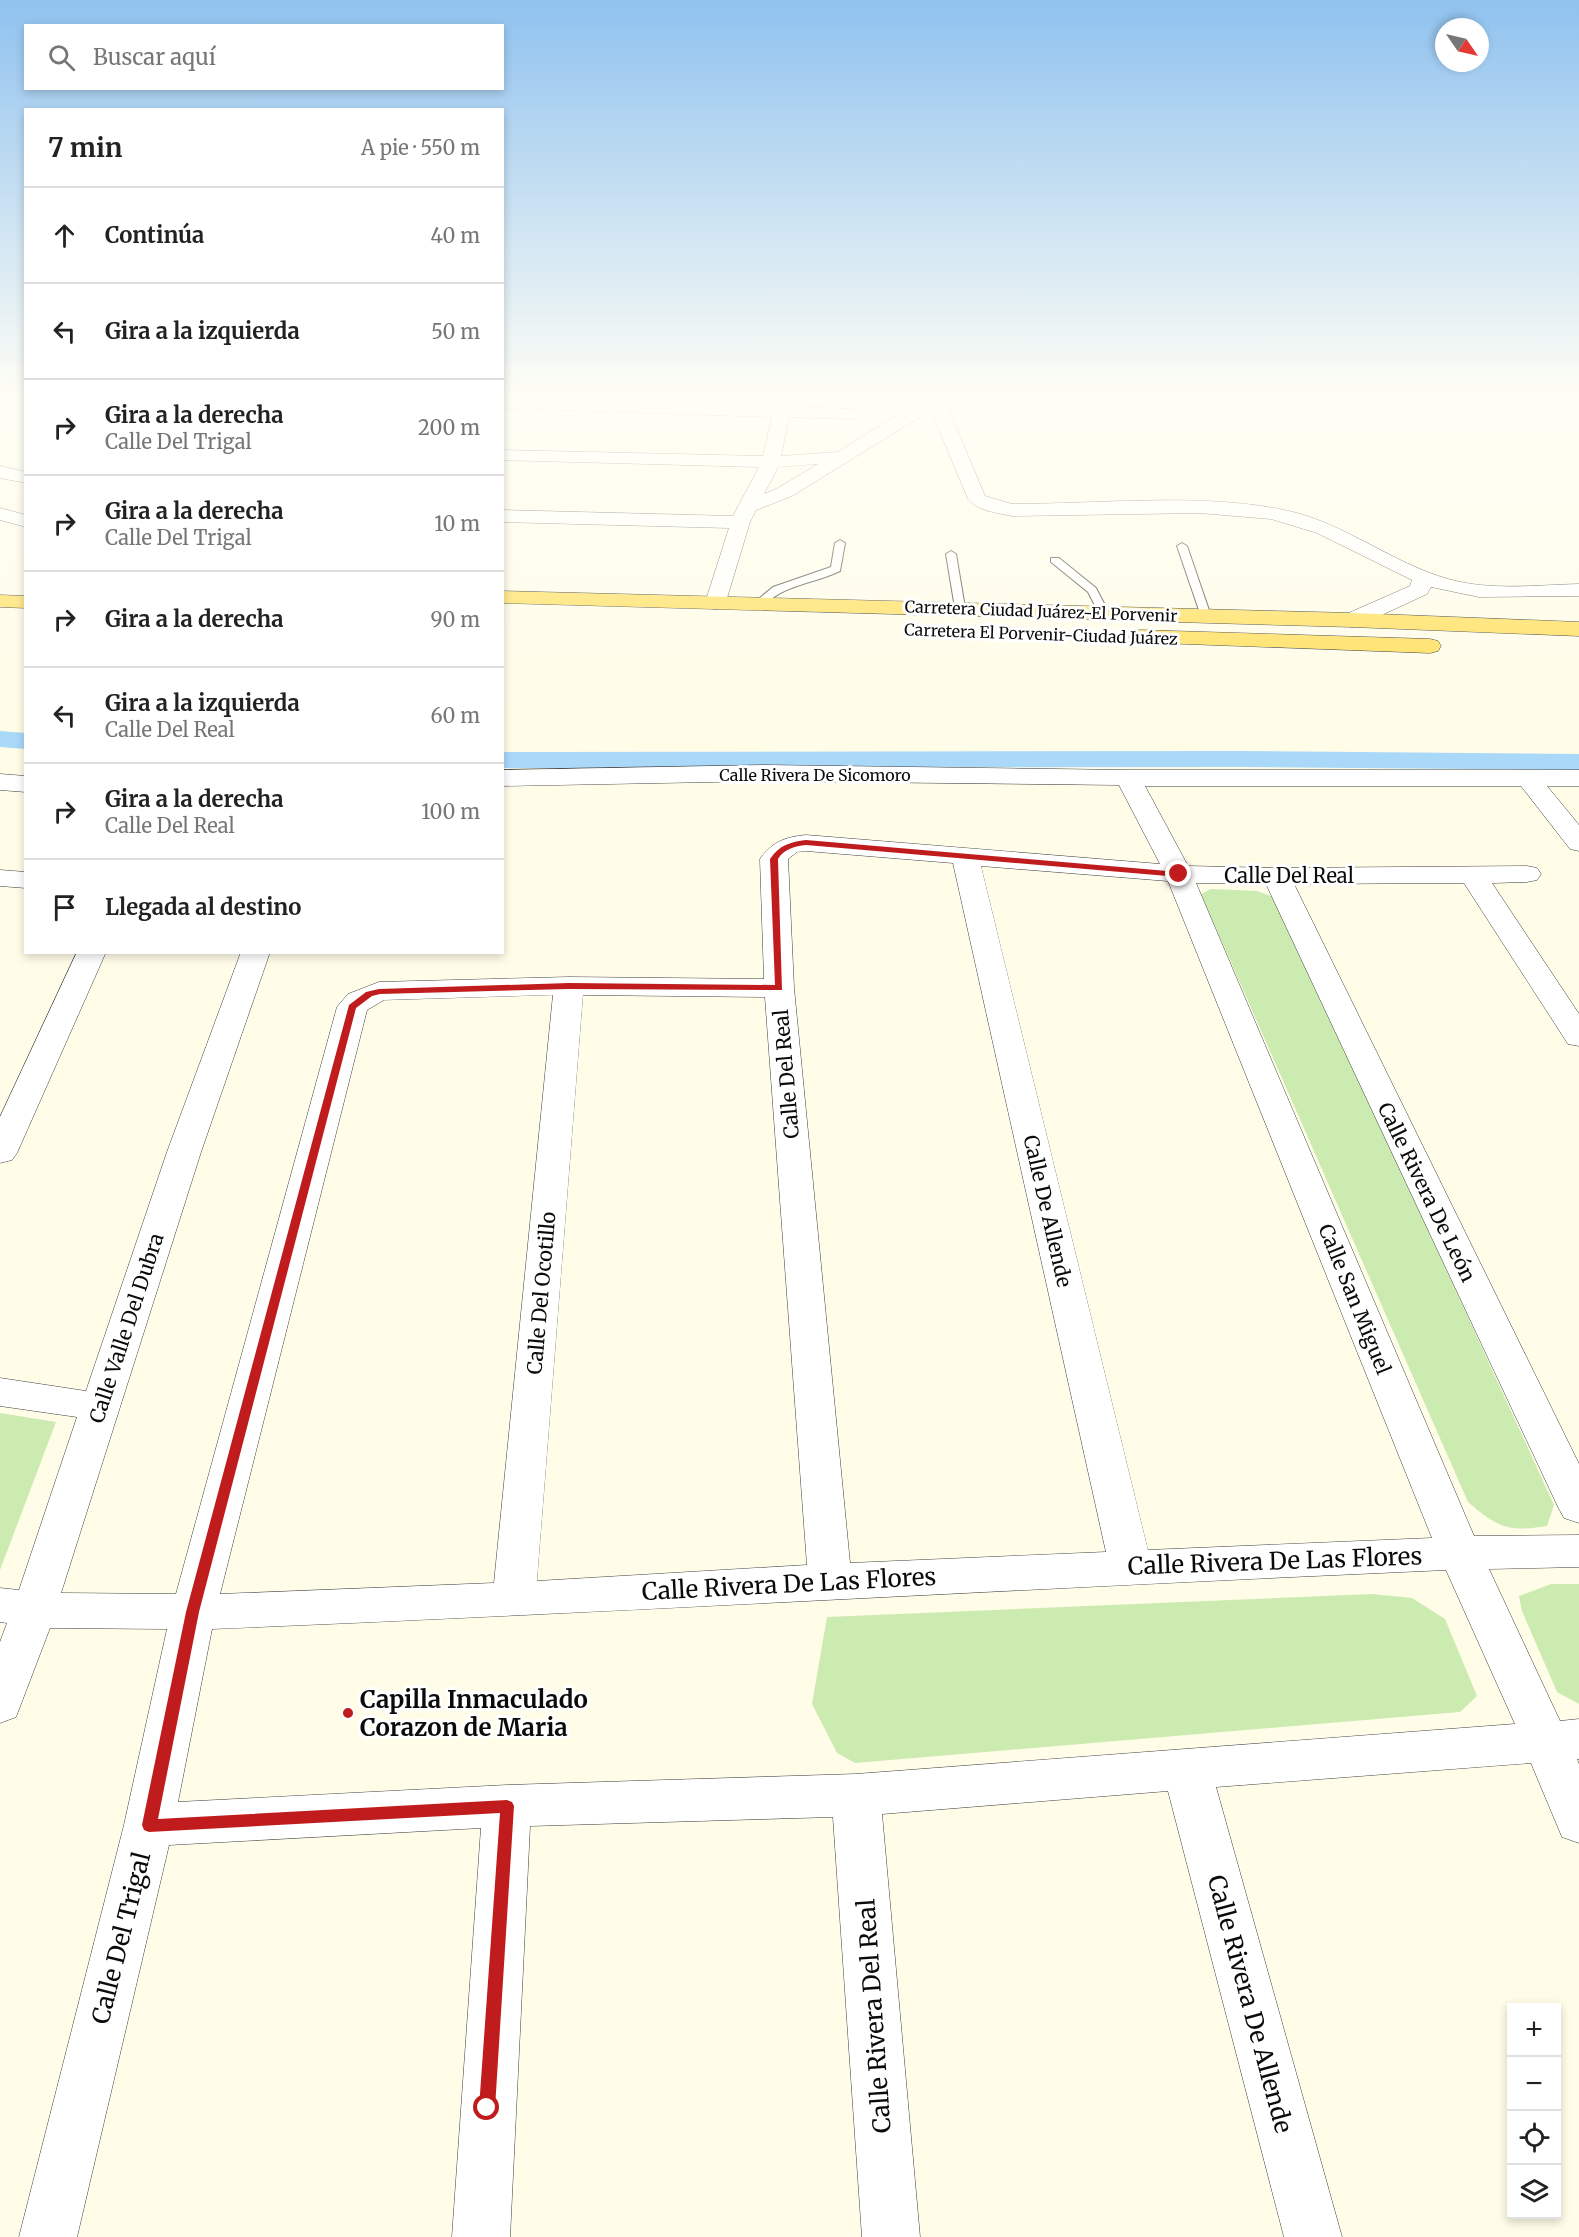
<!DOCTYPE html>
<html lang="es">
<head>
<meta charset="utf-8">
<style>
  :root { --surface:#fff; --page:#f6f6f6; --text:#222; --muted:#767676; --line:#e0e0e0 }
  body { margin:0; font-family:Merriweather,serif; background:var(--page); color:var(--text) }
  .controls { position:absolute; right:18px; bottom:18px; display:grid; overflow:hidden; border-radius:0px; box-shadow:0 3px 9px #0003 }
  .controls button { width:54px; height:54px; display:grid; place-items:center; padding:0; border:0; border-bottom:2px solid var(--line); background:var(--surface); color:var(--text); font:30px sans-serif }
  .compass { position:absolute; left:1435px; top:18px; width:54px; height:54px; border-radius:50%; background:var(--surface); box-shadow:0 3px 9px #0003; rotate:124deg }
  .stop { position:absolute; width:18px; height:18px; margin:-14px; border:4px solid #c11c1d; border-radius:50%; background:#fff }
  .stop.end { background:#c11c1d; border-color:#fff; box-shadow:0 2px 6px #0008 }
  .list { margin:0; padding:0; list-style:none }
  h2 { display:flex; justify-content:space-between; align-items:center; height:78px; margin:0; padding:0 24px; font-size:26px }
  h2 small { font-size:20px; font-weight:400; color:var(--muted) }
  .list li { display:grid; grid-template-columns:39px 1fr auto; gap:18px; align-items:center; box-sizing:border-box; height:96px; padding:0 24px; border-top:2px solid var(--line) }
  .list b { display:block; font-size:22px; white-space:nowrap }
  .list p { margin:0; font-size:20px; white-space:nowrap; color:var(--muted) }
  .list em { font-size:20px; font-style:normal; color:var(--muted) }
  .icon { flex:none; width:33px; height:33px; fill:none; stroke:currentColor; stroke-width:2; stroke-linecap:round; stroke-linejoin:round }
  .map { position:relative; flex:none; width:1579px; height:2237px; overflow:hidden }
  .search { position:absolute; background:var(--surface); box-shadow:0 3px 9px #0003; left:24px; top:24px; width:480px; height:66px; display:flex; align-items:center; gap:15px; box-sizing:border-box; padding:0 21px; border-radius:0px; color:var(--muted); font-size:22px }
  .panel { position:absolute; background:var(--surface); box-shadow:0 3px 9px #0003; left:24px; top:108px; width:480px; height:846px; border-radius:0px }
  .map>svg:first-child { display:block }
  .green { fill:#ccebb1 }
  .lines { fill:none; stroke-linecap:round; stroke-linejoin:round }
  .canal { fill:#aad8f9; fill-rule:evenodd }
  .service-casing { stroke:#3e3e3e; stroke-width:2 }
  .minor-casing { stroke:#3e3e3e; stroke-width:1 }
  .primary-casing { stroke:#1c1c1c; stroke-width:1 }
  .service { fill:#fff; fill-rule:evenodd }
  .minor { fill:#fff; fill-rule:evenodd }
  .primary { fill:#ffde58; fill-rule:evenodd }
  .route { fill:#c11c1d }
  .poi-dot { fill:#c11c1d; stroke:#fff; stroke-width:2 }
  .labels { text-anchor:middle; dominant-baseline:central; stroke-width:6; stroke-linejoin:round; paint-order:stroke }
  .far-street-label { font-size:16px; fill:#0b0b0b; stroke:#fff }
  .street-label { font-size:20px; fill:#0b0b0b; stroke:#fff }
  .near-street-label { font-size:24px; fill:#0b0b0b; stroke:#fff }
  .near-poi-label { font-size:24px; font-weight:bold; fill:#0b0b0b; stroke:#fff; text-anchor:start }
</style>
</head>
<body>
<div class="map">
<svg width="1579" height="2237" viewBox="0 0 1579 2237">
  <rect width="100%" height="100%" fill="#fffce8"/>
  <g class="green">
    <path d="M1211,889L1257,891L1276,898L1554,1505L1547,1526C1508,1532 1498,1528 1468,1502L1201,894Z"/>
    <polygon points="0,1413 56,1422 0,1570"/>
    <polygon points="1551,1584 1579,1584 1579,1704 1557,1692 1522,1611 1519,1596"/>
    <polygon points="1372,1594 1412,1598 1445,1619 1477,1696 1460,1712 855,1763 837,1753 812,1704 827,1617"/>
  </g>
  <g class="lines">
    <g class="canal">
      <polygon points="0,731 26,733 26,749 0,747"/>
      <polygon points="1239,751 1579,754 1579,770 1239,767 502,768 502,752"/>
    </g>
    <defs>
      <g id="service">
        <path d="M840,540L845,543L840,571C813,584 785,584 763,606H755V602L773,587L831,567L835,543Z"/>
        <polygon points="1182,543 1187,546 1211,616 1210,618 1206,619 1201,616 1177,546"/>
        <polygon points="951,551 956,554 965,608 960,611 955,608 946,554"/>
        <polygon points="1051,558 1059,558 1096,588 1109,613 1108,615 1100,615 1088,592 1051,562"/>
      </g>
      <g id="minor">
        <path d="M777,396H793L791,407L852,409L858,410L861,414L858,418L852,419L789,417L781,456L838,452L927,396H943L985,496L1012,504C1101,504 1203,492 1289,511C1346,524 1392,563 1448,579C1490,591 1536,585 1579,584V596L1479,597L1431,587L1427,594L1360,625L1352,627L1344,625L1341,620L1344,615L1410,586L1412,580L1317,533L1271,519L1199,513L1012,516C998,513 977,511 968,499L931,410L792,496L756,510L750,522L724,608L716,609L708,608L705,603L729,528L502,522V510L733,516L759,467L502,460V450L763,456L772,417L502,408V398L774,406ZM818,464L778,488L764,494L778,467Z"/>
        <polygon points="0,466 26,472 26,483 0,478"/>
        <polygon points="0,508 26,515 26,527 0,520"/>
        <path d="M764,765L1128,770H1579V786H1547L1579,825V851L1570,849L1521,786H1145L1188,866L1276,868L1527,866L1537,868L1541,874L1537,880L1527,882L1492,883L1579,1014V1046L1568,1044L1464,883L1294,884L1579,1464V1523L1564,1518L1558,1507L1266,884L1196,883L1474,1536L1579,1535V1567L1489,1569L1560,1721L1579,1719V1759H1577L1579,1764V1843L1562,1837L1531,1763L1216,1787L1342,2237H1284L1168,1791L882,1814L920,2237H862L833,1817L530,1826L510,2237H452L481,1828L169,1845L77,2237H19L124,1825L167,1629L50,1628L16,1717L0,1723V1642L7,1623L0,1622V1588L19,1590L77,1417L0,1406V1378L86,1391L167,1152L241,952H270L201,1152L61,1593L176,1594L337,1007L348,994L379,982L569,977L764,979L760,859C772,842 785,837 806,835L1160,864L1119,785L764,781L502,786V770ZM806,851L953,863L1106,1552L850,1563L794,988L788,859L797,852ZM981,866L1168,881L1432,1538L1148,1550ZM553,995L494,1583L220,1594L367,1010L384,1000ZM583,995L765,997L807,1565L537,1581ZM1446,1570L1515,1724L856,1774L507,1785L178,1802L212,1629C623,1612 1035,1588 1446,1570Z"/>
        <polygon points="0,774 26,776 26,792 0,790"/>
        <polygon points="0,870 26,872 26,888 0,886"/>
        <polygon points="77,952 106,952 17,1153 12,1160 0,1163 0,1117"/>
      </g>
      <g id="primary">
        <polygon points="502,591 1352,613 1579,622 1579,636 1352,627 502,603"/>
        <polygon points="0,595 26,596 26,608 0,607"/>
        <polygon points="1140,630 1430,639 1438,641 1441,646 1438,651 1430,653 1132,642 1129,637 1132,632"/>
      </g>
    </defs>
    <use href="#service" class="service-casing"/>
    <use href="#minor" class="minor-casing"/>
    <use href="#primary" class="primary-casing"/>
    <use href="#service" class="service"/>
    <use href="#minor" class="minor"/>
    <use href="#primary" class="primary"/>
  </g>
  <linearGradient id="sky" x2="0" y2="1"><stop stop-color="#8fc2ef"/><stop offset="0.56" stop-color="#fffef5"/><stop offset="1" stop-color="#fffef5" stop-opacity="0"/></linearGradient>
  <rect width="1579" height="709" fill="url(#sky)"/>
  <path class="route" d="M806,840L1179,872L1183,874L1179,877L806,845C795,846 784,849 778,859L782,990L569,989L380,994L372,996L356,1008L199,1612L158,1819L507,1800L512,1802L514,1806L495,2108L493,2114L487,2116L481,2114L479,2108L500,1813L149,1832L144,1830L142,1825L186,1612L349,1005L366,992L379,989L569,983L775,985L770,859C779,845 791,842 806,840Z"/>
  <circle class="poi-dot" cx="348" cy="1713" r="6"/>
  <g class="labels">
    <g class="far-street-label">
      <text transform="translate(1041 611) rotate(2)">Carretera Ciudad Juárez-El Porvenir</text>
      <text transform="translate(1041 634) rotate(2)">Carretera El Porvenir-Ciudad Juárez</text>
      <text x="815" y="775">Calle Rivera De Sicomoro</text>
    </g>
    <g class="street-label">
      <text x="1289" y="875">Calle Del Real</text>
      <text transform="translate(786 1074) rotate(-95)">Calle Del Real</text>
      <text transform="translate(1427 1192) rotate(64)">Calle Rivera De León</text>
      <text transform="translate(1048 1211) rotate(77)">Calle De Allende</text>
      <text transform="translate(541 1293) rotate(-85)">Calle Del Ocotillo</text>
      <text transform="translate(1355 1299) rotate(68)">Calle San Miguel</text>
      <text transform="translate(126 1328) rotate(-72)">Calle Valle Del Dubra</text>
    </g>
    <g class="near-street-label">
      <text transform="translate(1275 1561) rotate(-2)">Calle Rivera De Las Flores</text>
      <text transform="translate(789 1584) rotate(-3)">Calle Rivera De Las Flores</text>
      <text transform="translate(121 1938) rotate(-76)">Calle Del Trigal</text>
      <text transform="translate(1250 2004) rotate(75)">Calle Rivera De Allende</text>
      <text transform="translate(874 2016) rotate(-94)">Calle Rivera Del Real</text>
    </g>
    <g class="near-poi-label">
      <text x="360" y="1699">Capilla Inmaculado<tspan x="360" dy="28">Corazon de Maria</tspan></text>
    </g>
  </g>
</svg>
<div class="controls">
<button>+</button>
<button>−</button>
<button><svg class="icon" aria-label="locate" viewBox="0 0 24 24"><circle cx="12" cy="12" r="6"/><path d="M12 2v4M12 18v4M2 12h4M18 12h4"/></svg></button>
<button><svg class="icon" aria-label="layers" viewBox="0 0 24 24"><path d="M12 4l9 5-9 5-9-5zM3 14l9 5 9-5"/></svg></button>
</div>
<svg class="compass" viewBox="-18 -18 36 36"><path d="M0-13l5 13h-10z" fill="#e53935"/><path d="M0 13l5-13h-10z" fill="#767676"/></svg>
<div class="stop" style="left:487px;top:2108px"></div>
<div class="stop end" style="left:1179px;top:874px"></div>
<div class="search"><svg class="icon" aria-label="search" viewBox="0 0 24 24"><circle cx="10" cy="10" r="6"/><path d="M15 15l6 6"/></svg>Buscar aquí</div>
<section class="panel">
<h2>7 min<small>A pie · 550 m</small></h2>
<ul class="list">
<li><svg class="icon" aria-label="ahead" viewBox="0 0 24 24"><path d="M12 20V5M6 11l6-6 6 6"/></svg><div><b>Continúa</b></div><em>40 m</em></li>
<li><svg class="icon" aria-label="left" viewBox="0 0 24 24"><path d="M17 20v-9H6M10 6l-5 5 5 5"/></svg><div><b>Gira a la izquierda</b></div><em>50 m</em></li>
<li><svg class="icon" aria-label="right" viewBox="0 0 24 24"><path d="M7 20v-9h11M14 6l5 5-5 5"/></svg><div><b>Gira a la derecha</b><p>Calle Del Trigal</p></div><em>200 m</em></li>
<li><svg class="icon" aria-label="right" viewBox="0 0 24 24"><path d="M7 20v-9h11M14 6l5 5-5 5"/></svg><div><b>Gira a la derecha</b><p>Calle Del Trigal</p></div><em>10 m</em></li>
<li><svg class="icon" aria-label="right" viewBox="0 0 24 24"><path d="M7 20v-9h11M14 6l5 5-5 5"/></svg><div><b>Gira a la derecha</b></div><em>90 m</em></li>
<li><svg class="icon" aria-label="left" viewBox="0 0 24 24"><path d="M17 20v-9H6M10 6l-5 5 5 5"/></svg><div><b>Gira a la izquierda</b><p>Calle Del Real</p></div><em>60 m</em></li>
<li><svg class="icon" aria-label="right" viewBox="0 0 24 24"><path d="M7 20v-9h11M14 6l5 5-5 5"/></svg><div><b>Gira a la derecha</b><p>Calle Del Real</p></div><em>100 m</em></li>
<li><svg class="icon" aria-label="arrive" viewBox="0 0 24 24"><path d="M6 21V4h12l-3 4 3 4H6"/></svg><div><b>Llegada al destino</b></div></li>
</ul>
</section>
</div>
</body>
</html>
